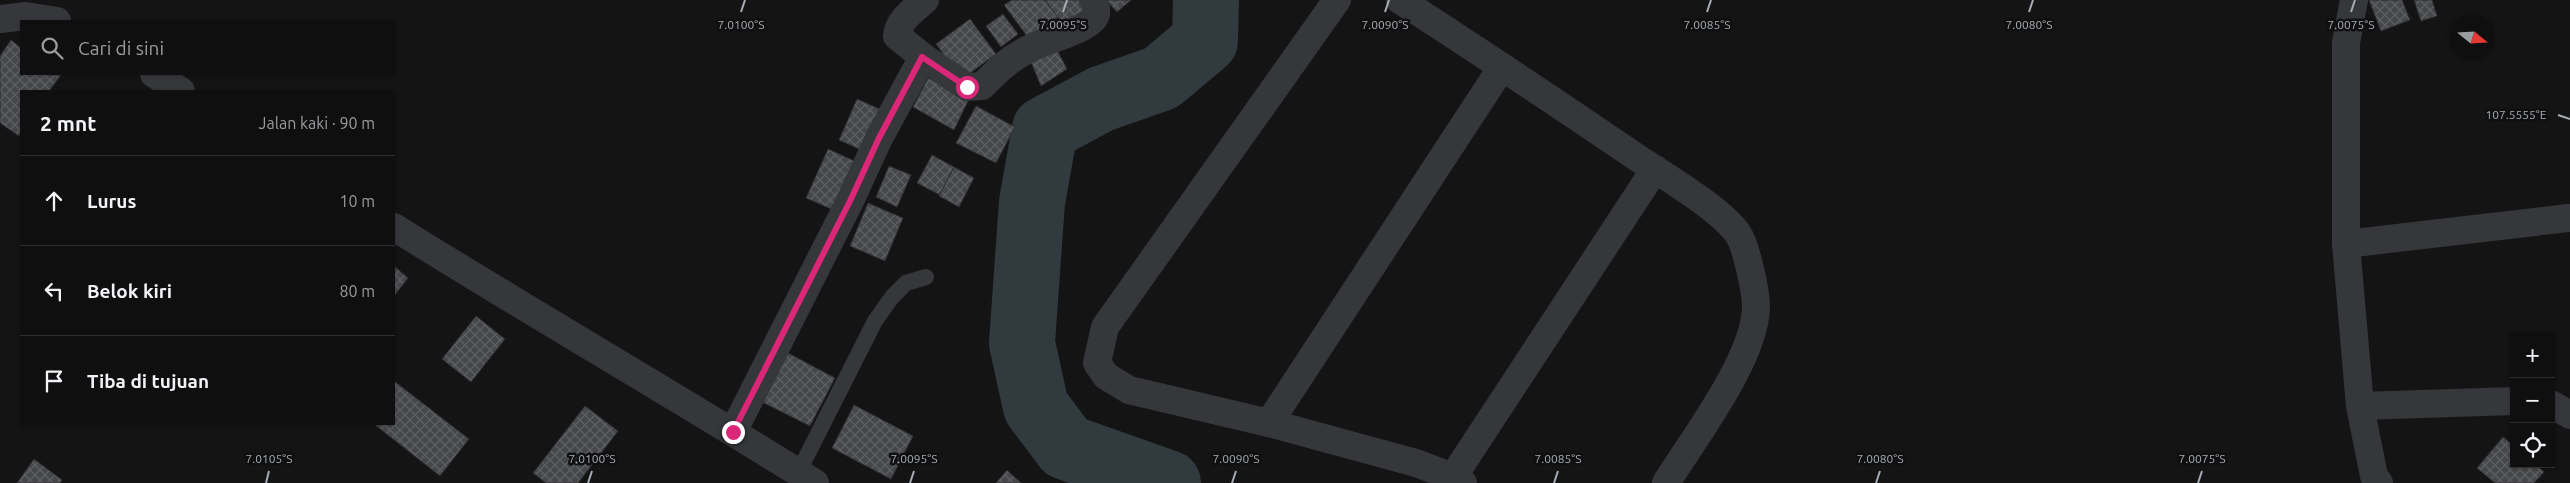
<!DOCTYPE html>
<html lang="id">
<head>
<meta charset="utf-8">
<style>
  :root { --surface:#0f0f10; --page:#1d1d1e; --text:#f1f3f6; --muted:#9b9c9f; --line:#2f2f30 }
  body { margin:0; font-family:Ubuntu,sans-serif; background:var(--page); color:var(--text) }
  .controls { position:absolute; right:15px; bottom:15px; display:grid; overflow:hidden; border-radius:0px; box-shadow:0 1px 4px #0004 }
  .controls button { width:45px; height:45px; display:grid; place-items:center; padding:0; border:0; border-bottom:1px solid var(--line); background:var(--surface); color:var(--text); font:25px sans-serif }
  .compass { position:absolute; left:2450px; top:15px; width:45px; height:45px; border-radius:50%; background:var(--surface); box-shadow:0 1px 4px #0004; rotate:108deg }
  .stop { position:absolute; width:15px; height:15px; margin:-11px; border:4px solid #db2777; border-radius:50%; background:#fff }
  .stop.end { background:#db2777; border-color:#fff; box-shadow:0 1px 5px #0008 }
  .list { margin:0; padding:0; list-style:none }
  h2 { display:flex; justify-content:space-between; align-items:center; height:65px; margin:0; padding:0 20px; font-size:21px }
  h2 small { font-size:16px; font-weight:400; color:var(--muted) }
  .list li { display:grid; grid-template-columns:32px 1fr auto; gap:15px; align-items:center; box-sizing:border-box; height:90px; padding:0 20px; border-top:1px solid var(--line) }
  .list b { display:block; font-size:19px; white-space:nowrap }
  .list em { font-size:16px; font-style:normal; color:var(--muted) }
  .icon { flex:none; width:28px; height:28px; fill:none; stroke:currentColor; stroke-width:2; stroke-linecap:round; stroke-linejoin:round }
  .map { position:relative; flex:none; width:2570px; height:483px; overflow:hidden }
  .search { position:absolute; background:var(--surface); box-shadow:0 1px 4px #0004; left:20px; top:20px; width:375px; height:55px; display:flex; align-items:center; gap:12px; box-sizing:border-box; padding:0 18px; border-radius:0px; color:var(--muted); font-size:19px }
  .panel { position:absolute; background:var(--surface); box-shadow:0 1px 4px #0004; left:20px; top:90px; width:375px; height:335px; border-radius:0px }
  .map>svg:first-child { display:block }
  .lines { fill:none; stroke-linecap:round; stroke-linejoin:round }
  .river { stroke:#313a3e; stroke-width:66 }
  .building { fill:url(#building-cross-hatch); stroke:#2e2f31 }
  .lane { stroke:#35373a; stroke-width:16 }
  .street { stroke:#35373a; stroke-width:28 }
  .route { stroke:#db2777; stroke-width:6 }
  .ticks { fill:none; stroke:#a7adb4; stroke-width:2 }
  .ticks-label { font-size:12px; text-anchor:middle; fill:#a7adb4; stroke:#0f0f10; stroke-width:5; stroke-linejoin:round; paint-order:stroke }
</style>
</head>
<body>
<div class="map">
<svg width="2570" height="483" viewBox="0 0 2570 483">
  <defs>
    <pattern id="building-cross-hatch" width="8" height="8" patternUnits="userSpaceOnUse" patternTransform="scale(1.25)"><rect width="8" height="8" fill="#46474a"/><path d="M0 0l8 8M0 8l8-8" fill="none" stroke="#5e5f62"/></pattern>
  </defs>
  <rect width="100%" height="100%" fill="#141415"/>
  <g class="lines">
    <polyline class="river" points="1168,483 1066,447 1036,407 1022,343 1032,202 1045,129 1101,99 1161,78 1205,41 1206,0"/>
  </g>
  <g class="building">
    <polygon points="1012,0 1045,0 1058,17 1029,39 1004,5"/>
    <polygon points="1045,0 1081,0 1089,12 1066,29"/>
    <polygon points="1106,0 1131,0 1117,12"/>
    <polygon points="2369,0 2402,0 2410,20 2381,31"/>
    <polygon points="2414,0 2432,0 2437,16 2421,21"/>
    <polygon points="1003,14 1018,34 1001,47 986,26"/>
    <polygon points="970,19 996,54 962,79 936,44"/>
    <polygon points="11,40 21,48 21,74 61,75 49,91 21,91 21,132 19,136 0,123 0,56"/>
    <polygon points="1054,44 1067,69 1041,86 1029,57"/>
    <polygon points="928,78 969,99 954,130 913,107"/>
    <polygon points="857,99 884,111 866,152 839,140"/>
    <polygon points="976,106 1015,127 996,163 956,143"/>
    <polygon points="828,149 859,163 838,212 806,198"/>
    <polygon points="932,155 954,167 940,195 917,183"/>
    <polygon points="889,166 911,175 897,207 876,197"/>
    <polygon points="954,167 974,178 959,207 939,196"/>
    <polygon points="868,203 903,218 885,261 850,246"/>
    <polygon points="394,266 408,278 394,296"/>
    <polygon points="476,316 505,339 471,382 442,359"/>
    <polygon points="788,353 835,378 810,426 762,402"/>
    <polygon points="394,381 469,439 440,476 374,424 394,424"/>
    <polygon points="854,405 913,436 891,479 832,448"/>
    <polygon points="585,406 618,431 578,483 546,483 533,473"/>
    <polygon points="2503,437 2514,446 2514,464 2535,464 2544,472 2534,483 2495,483 2477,468"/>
    <polygon points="34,459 62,480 60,483 17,483"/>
    <polygon points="1007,470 1021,483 996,483"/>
  </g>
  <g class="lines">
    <polyline class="lane" points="798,473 875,321 892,297 906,283 926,277"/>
    <g class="street">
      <polyline points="1337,0 1105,327 1097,363 1106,376 1129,390 1269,423 1416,463 1453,477 1463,483"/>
      <path d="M1400,0C1480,52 1560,105 1639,159C1665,176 1722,210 1738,234C1746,245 1756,292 1756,307C1755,359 1694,438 1666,483"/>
      <polyline points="2354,0 2346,43 2346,244 2360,406 2374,476 2379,483"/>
      <polyline points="0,19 26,16 57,21"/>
      <path d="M923,57L967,87L982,86C997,71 1011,57 1031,48C1046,40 1085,31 1094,18C1098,13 1096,5 1093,0"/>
      <polyline points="154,74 181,91"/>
      <path d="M394,227C533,314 676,396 815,483"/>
      <polyline points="2346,244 2568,218"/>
      <polyline points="2551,404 2570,415"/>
      <polyline points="2360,406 2514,401"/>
      <polyline points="1269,423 1502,67"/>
      <path d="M733,432L850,201L879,138L923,57L897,36C898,20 914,10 925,0"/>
      <polyline points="1453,477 1655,169"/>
    </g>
  </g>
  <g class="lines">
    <polyline class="route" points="733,432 850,201 879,138 922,57 967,87"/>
  </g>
  <path class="ticks" d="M741,12L745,0M1063,12L1067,0M1385,12L1389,0M1707,12L1711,0M2029,12L2033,0M2351,12L2355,0M2558,115L2570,119M266,483L269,471M588,483L592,471M910,483L914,471M1232,483L1236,471M1554,483L1558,471M1876,483L1880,471M2198,483L2202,471"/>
  <g class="ticks-label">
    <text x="741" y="29">7.0100°S</text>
    <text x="1063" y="29">7.0095°S</text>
    <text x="1385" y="29">7.0090°S</text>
    <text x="1707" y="29">7.0085°S</text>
    <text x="2029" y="29">7.0080°S</text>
    <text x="2351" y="29">7.0075°S</text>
    <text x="2516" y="119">107.5555°E</text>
    <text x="269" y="463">7.0105°S</text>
    <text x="592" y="463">7.0100°S</text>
    <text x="914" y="463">7.0095°S</text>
    <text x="1236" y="463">7.0090°S</text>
    <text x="1558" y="463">7.0085°S</text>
    <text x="1880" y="463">7.0080°S</text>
    <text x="2202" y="463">7.0075°S</text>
  </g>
</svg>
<div class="controls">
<button>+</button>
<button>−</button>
<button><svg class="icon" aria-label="locate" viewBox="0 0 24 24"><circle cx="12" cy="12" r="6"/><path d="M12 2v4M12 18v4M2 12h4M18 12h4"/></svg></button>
</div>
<svg class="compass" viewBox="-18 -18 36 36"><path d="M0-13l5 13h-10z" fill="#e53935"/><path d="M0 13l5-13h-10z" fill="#9b9c9f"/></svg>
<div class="stop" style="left:967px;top:87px"></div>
<div class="stop end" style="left:733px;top:432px"></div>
<div class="search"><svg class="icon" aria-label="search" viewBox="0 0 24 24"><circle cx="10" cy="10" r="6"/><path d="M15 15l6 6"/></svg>Cari di sini</div>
<section class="panel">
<h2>2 mnt<small>Jalan kaki · 90 m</small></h2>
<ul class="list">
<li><svg class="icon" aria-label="ahead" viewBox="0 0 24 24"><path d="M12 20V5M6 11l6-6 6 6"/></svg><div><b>Lurus</b></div><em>10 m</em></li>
<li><svg class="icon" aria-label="left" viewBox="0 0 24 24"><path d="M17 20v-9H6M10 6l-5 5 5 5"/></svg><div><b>Belok kiri</b></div><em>80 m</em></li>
<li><svg class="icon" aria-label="arrive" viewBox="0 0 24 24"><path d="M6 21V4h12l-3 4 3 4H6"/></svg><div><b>Tiba di tujuan</b></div></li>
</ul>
</section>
</div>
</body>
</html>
